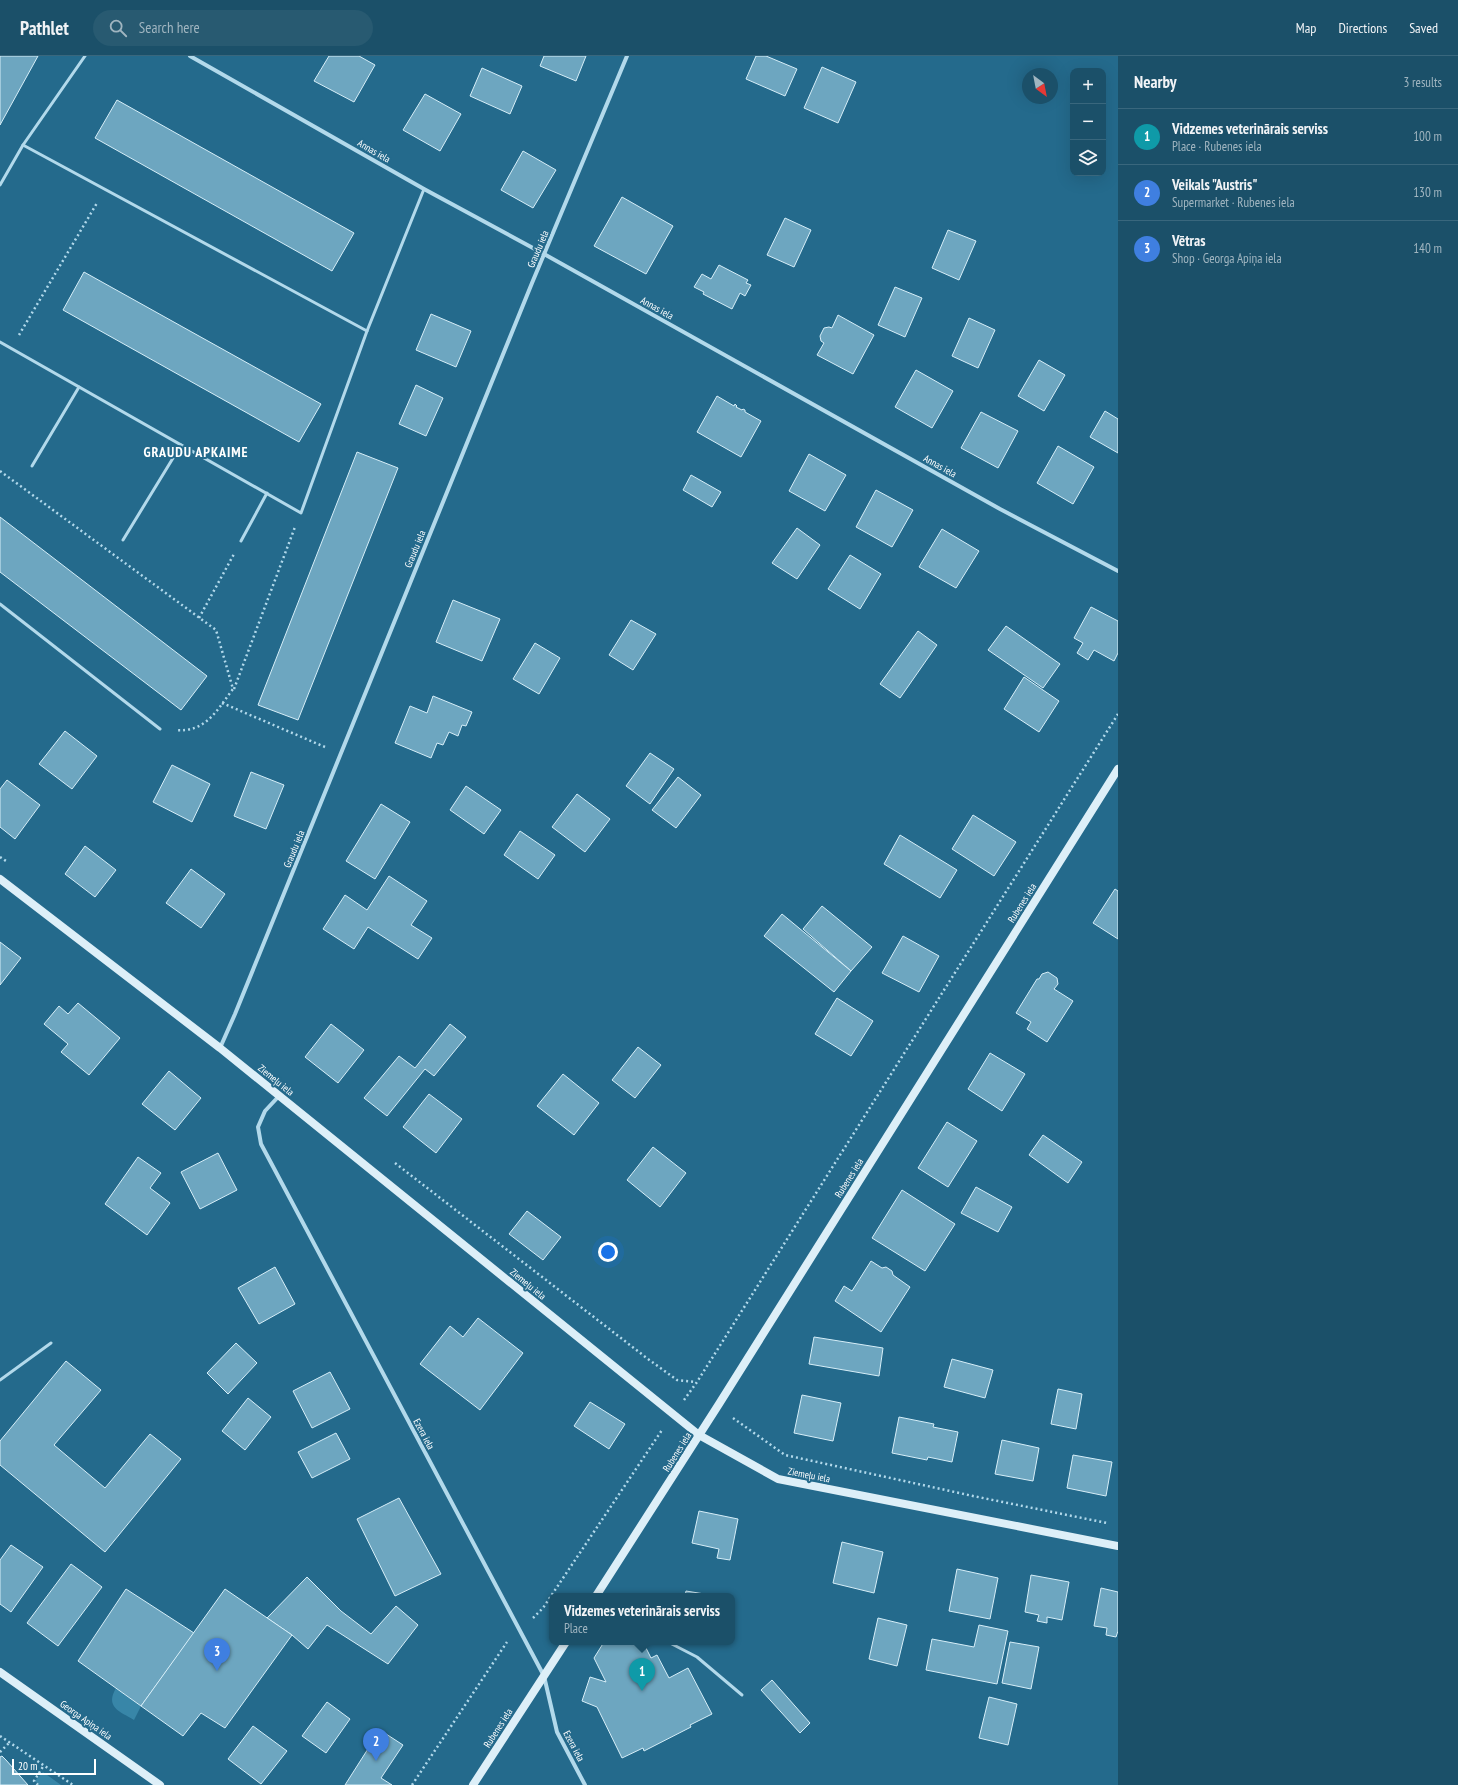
<!DOCTYPE html>
<html lang="en">
<head>
<meta charset="utf-8">
<style>
  :root { --surface:#1b5069; --page:#285a71; --text:#f1f3f6; --muted:#a0b5c0; --line:#39677d; --accent:#f5b275 }
  body { margin:0; font-family:"PT Sans Narrow",sans-serif; background:var(--page); color:var(--text) }
  .controls { position:absolute; right:12px; top:12px; display:grid; overflow:hidden; border-radius:8px; box-shadow:0 4px 16px #0002 }
  .controls button { width:36px; height:36px; display:grid; place-items:center; padding:0; border:0; border-bottom:1px solid var(--line); background:var(--surface); color:var(--text); font:20px sans-serif }
  .compass { position:absolute; left:1022px; top:12px; width:36px; height:36px; border-radius:50%; background:var(--surface); box-shadow:0 4px 16px #0002; rotate:148deg }
  .scale { position:absolute; left:12px; bottom:10px; width:84px; box-sizing:border-box; padding-left:4px; border:2px solid #fff; border-top:0; font-size:11px; line-height:14px; white-space:nowrap; color:#fff; -webkit-text-stroke:3px #246a8c; paint-order:stroke }
  .you { position:absolute; left:608px; top:1196px; width:14px; height:14px; margin:-10px; border:3px solid #fff; border-radius:50%; background:#1a73e8; box-shadow:0 0 0 6px #1a73e833 }
  .badge { display:grid; place-items:center; width:26px; height:26px; border-radius:50%; background:var(--accent); color:#fff; font-size:13px; font-weight:700 }
  .pin { position:absolute; translate:-50% -33px; filter:drop-shadow(0 1px 2px #0008) }
  .pin::after { content:''; position:absolute; top:21px; width:14px; height:12px; background:inherit; clip-path:polygon(0 0,100% 0,50% 100%) }
  .popup { position:absolute; left:549px; top:1537px; width:186px; height:52px; box-sizing:border-box; display:grid; place-content:center; border-radius:8px; background:var(--surface); filter:drop-shadow(0 1px 3px #0005); font-size:13px; white-space:nowrap; color:var(--muted) }
  .popup b { font-size:15px; color:var(--text) }
  .popup::after { content:''; position:absolute; left:50%; top:100%; margin-left:-8px; border:8px solid transparent; border-top-color:var(--surface) }
  .list { margin:0; padding:0; list-style:none }
  h2 { display:flex; justify-content:space-between; align-items:center; height:52px; margin:0; padding:0 16px; font-size:17px }
  h2 small { font-size:13px; font-weight:400; color:var(--muted) }
  .list li { display:grid; grid-template-columns:26px 1fr auto; gap:12px; align-items:center; box-sizing:border-box; height:56px; padding:0 16px; border-top:1px solid var(--line) }
  .list b { display:block; font-size:15px; white-space:nowrap }
  .list p { margin:0; font-size:13px; white-space:nowrap; color:var(--muted) }
  .list em { font-size:13px; font-style:normal; color:var(--muted) }
  .icon { flex:none; width:22px; height:22px; fill:none; stroke:currentColor; stroke-width:2; stroke-linecap:round; stroke-linejoin:round }
  .map { position:relative; flex:none; width:1118px; height:1729px; overflow:hidden }
  header { display:flex; align-items:center; gap:24px; box-sizing:border-box; height:56px; padding:0 20px; background:var(--surface); border-bottom:1px solid var(--line) }
  header strong { font-size:19px }
  nav { display:flex; gap:22px; margin-inline-start:auto; font-size:14px }
  .search { width:280px; height:36px; background:var(--page); display:flex; align-items:center; gap:10px; box-sizing:border-box; padding:0 14px; border-radius:22px; color:var(--muted); font-size:15px }
  main { display:flex }
  aside { flex:1; background:var(--surface) }
  .map>svg:first-child { display:block }
  .green { fill:#3886a8 }
  .building { fill:#6da6c0; stroke:#d6eef8 }
  .lines { fill:none; stroke-linecap:round; stroke-linejoin:round }
  .path { stroke:#b2d9eb; stroke-width:2.5; stroke-dasharray:2 3; stroke-linecap:butt }
  .lane { stroke:#b2d9eb; stroke-width:3 }
  .street { stroke:#b2d9eb; stroke-width:4 }
  .secondary { stroke:#ddeff8; stroke-width:8 }
  .labels { text-anchor:middle; dominant-baseline:central; stroke-width:4; stroke-linejoin:round; paint-order:stroke }
  .street-label { font-size:10px; fill:#fff; stroke:#246a8c }
  .district-label { font-size:14px; font-weight:bold; letter-spacing:1px; fill:#fff; stroke:#246a8c }
</style>
</head>
<body>
<header>
<strong>Pathlet</strong>
<div class="search"><svg class="icon" aria-label="search" viewBox="0 0 24 24"><circle cx="10" cy="10" r="6"/><path d="M15 15l6 6"/></svg>Search here</div>
<nav><a>Map</a><a>Directions</a><a>Saved</a></nav>
</header>
<main>
<div class="map">
<svg width="1118" height="1729" viewBox="0 0 1118 1729">
  <rect width="100%" height="100%" fill="#246a8c"/>
  <g class="green">
    <path d="M116,1632L141,1650L134,1664C119,1655 105,1651 116,1632Z"/>
    <polygon points="43,1716 61,1729 39,1729 35,1725"/>
  </g>
  <g class="building">
    <polygon points="0,0 38,0 0,69"/>
    <polygon points="329,0 359,0 375,9 354,46 314,25"/>
    <polygon points="544,0 586,0 576,25 540,10"/>
    <polygon points="756,0 766,0 797,13 785,40 746,23"/>
    <polygon points="822,11 856,26 838,67 804,52"/>
    <polygon points="482,12 522,30 510,58 470,40"/>
    <polygon points="425,38 461,58 440,95 403,74"/>
    <polygon points="117,44 354,177 332,215 95,82"/>
    <polygon points="523,95 556,114 533,152 501,134"/>
    <polygon points="622,141 673,170 646,218 594,190"/>
    <polygon points="785,162 811,174 794,211 767,199"/>
    <polygon points="948,174 976,185 959,224 932,212"/>
    <polygon points="719,209 748,224 746,227 751,229 745,240 740,237 732,253 703,238 704,236 694,231 702,218 711,223"/>
    <polygon points="84,216 321,348 299,386 63,254"/>
    <polygon points="895,231 922,242 905,281 878,269"/>
    <polygon points="431,258 471,275 456,311 416,294"/>
    <polygon points="838,259 874,279 853,318 817,299 824,287 821,285 820,280 824,272 829,271 832,272"/>
    <polygon points="969,262 995,274 978,312 952,300"/>
    <polygon points="1039,304 1065,319 1044,355 1018,340"/>
    <polygon points="916,314 953,335 932,372 895,351"/>
    <polygon points="416,329 443,342 426,380 399,368"/>
    <polygon points="717,340 734,350 735,348 737,350 736,351 742,354 743,353 745,354 745,356 761,365 741,401 697,376"/>
    <polygon points="1105,355 1118,363 1118,397 1090,381"/>
    <polygon points="981,356 1018,375 998,412 961,392"/>
    <polygon points="1058,390 1094,411 1073,448 1037,427"/>
    <polygon points="357,396 398,412 298,664 258,649"/>
    <polygon points="809,398 846,419 825,455 789,435"/>
    <polygon points="691,419 721,436 712,451 683,434"/>
    <polygon points="876,434 913,454 892,491 856,471"/>
    <polygon points="0,461 207,620 181,654 0,516"/>
    <polygon points="797,472 820,489 797,523 772,507"/>
    <polygon points="942,473 979,495 956,532 919,511"/>
    <polygon points="850,499 881,518 860,553 828,533"/>
    <polygon points="453,544 500,563 482,605 436,586"/>
    <polygon points="1091,551 1118,565 1118,597 1114,605 1094,594 1088,604 1077,597 1083,587 1074,582"/>
    <polygon points="631,564 656,578 633,614 609,599"/>
    <polygon points="1006,570 1060,608 1043,632 988,594"/>
    <polygon points="918,575 937,589 900,642 880,628"/>
    <polygon points="535,587 560,602 539,638 513,623"/>
    <polygon points="1024,621 1059,645 1039,676 1004,653"/>
    <polygon points="433,640 472,656 466,670 462,669 458,680 449,676 443,689 437,687 431,702 395,687 410,650 427,657"/>
    <polygon points="65,675 97,700 72,733 39,708"/>
    <polygon points="650,697 674,713 650,748 626,730"/>
    <polygon points="172,709 210,728 192,766 153,746"/>
    <polygon points="251,716 284,729 266,773 234,760"/>
    <polygon points="678,721 701,739 676,772 652,754"/>
    <polygon points="7,724 40,749 15,783 0,771 0,733"/>
    <polygon points="466,730 501,754 484,778 450,754"/>
    <polygon points="577,738 610,763 585,796 552,771"/>
    <polygon points="381,748 410,766 375,823 346,805"/>
    <polygon points="973,759 1016,786 994,820 952,793"/>
    <polygon points="520,775 555,799 538,823 504,799"/>
    <polygon points="900,779 957,814 940,842 884,808"/>
    <polygon points="85,790 116,814 95,841 65,818"/>
    <polygon points="191,813 225,838 201,872 166,847"/>
    <polygon points="389,820 427,845 411,869 432,882 418,903 368,871 354,893 323,873 345,839 367,854"/>
    <polygon points="1115,833 1118,835 1118,883 1093,867"/>
    <polygon points="822,850 872,891 851,915 803,873"/>
    <polygon points="782,858 851,915 834,936 764,880"/>
    <polygon points="903,880 939,900 919,936 882,917"/>
    <polygon points="0,886 21,902 0,929"/>
    <polygon points="1048,916 1057,922 1058,928 1054,933 1073,945 1047,986 1027,973 1031,966 1016,957 1037,923 1039,923 1042,918"/>
    <polygon points="837,942 873,965 851,1000 815,978"/>
    <polygon points="78,947 120,982 89,1019 61,996 68,988 44,968 59,950 68,958"/>
    <polygon points="331,968 364,994 338,1027 305,1001"/>
    <polygon points="450,968 466,981 434,1020 425,1013 387,1060 364,1042 399,1000 415,1012"/>
    <polygon points="638,991 661,1009 635,1042 612,1024"/>
    <polygon points="990,997 1025,1018 1002,1055 968,1033"/>
    <polygon points="169,1015 201,1042 175,1074 142,1048"/>
    <polygon points="563,1018 599,1047 574,1079 537,1050"/>
    <polygon points="429,1038 462,1063 436,1097 403,1071"/>
    <polygon points="947,1066 977,1085 948,1131 918,1112"/>
    <polygon points="1043,1079 1082,1106 1068,1127 1029,1099"/>
    <polygon points="653,1091 686,1117 660,1151 627,1124"/>
    <polygon points="218,1097 237,1134 200,1153 181,1116"/>
    <polygon points="138,1101 161,1117 150,1132 170,1147 147,1179 105,1148"/>
    <polygon points="976,1131 1012,1151 998,1176 961,1157"/>
    <polygon points="902,1134 955,1168 925,1215 872,1182"/>
    <polygon points="527,1155 561,1181 543,1204 509,1178"/>
    <polygon points="871,1205 882,1212 886,1211 892,1215 893,1219 910,1231 881,1276 835,1245 844,1230 852,1235"/>
    <polygon points="275,1211 295,1248 259,1268 238,1232"/>
    <polygon points="478,1262 523,1297 480,1354 420,1308 450,1270 463,1281"/>
    <polygon points="814,1281 883,1292 879,1320 809,1308"/>
    <polygon points="236,1287 257,1307 228,1338 207,1317"/>
    <polygon points="952,1303 993,1314 985,1342 944,1331"/>
    <polygon points="66,1305 101,1334 54,1389 105,1432 150,1378 181,1403 105,1496 0,1409 0,1385"/>
    <polygon points="330,1316 350,1353 312,1372 293,1335"/>
    <polygon points="1058,1333 1082,1338 1076,1373 1051,1368"/>
    <polygon points="802,1339 841,1347 833,1385 794,1377"/>
    <polygon points="248,1342 271,1361 245,1394 222,1375"/>
    <polygon points="590,1346 625,1368 609,1393 574,1370"/>
    <polygon points="899,1361 934,1368 933,1371 958,1376 952,1406 928,1401 927,1404 892,1397"/>
    <polygon points="336,1377 350,1403 312,1422 298,1396"/>
    <polygon points="1002,1384 1039,1392 1033,1425 995,1418"/>
    <polygon points="1073,1399 1112,1406 1106,1440 1067,1432"/>
    <polygon points="399,1442 441,1518 395,1540 357,1463"/>
    <polygon points="699,1455 738,1463 730,1504 717,1502 719,1493 692,1487"/>
    <polygon points="842,1486 883,1496 874,1537 833,1527"/>
    <polygon points="11,1489 43,1511 11,1556 0,1548 0,1504"/>
    <polygon points="71,1508 102,1531 58,1590 27,1567"/>
    <polygon points="957,1513 998,1522 990,1563 949,1555"/>
    <polygon points="1031,1519 1069,1526 1062,1564 1047,1561 1047,1567 1037,1565 1039,1559 1025,1556"/>
    <polygon points="307,1521 341,1555 371,1578 396,1550 418,1569 388,1608 327,1569 308,1593 292,1579 267,1562"/>
    <polygon points="1101,1532 1118,1536 1118,1575 1116,1581 1106,1579 1107,1572 1094,1570"/>
    <polygon points="126,1533 194,1577 141,1650 78,1605"/>
    <polygon points="225,1533 292,1579 225,1672 201,1657 183,1680 141,1650"/>
    <polygon points="686,1535 717,1540 685,1540"/>
    <polygon points="878,1562 907,1569 897,1610 869,1603"/>
    <polygon points="979,1569 1008,1575 997,1628 926,1614 932,1583 974,1591"/>
    <polygon points="604,1586 639,1586 644,1588 651,1602 657,1599 669,1622 688,1612 712,1658 690,1669 691,1671 644,1695 643,1692 622,1702 597,1651 582,1645 590,1621 606,1626 594,1602"/>
    <polygon points="1010,1586 1039,1591 1031,1633 1002,1627"/>
    <polygon points="772,1624 810,1667 800,1677 761,1634"/>
    <polygon points="989,1641 1017,1648 1008,1689 979,1682"/>
    <polygon points="327,1646 350,1663 326,1697 302,1680"/>
    <polygon points="253,1670 287,1695 261,1728 228,1703"/>
    <polygon points="380,1674 403,1689 381,1722 392,1729 345,1729"/>
    <polygon points="2,1700 6,1704 28,1729 0,1729 0,1701"/>
  </g>
  <g class="lines">
    <g class="path">
      <polyline points="19,279 97,147"/>
      <path d="M0,415L216,574L233,633C217,654 206,677 175,674"/>
      <polyline points="199,562 234,498"/>
      <polyline points="234,633 295,471"/>
      <polyline points="222,647 325,691"/>
      <polyline points="0,801 6,805"/>
      <polyline points="395,1107 648,1303 677,1324 696,1326"/>
      <polyline points="684,1344 697,1326 1118,658"/>
      <polyline points="733,1362 785,1399 973,1440 1107,1467"/>
      <polyline points="533,1562 543,1552 662,1374"/>
      <polyline points="0,1680 73,1729"/>
      <polyline points="0,1696 10,1686"/>
      <polyline points="38,1729 34,1725 44,1709"/>
      <polyline points="412,1729 507,1586"/>
    </g>
    <g class="lane">
      <polyline points="23,89 367,275"/>
      <polyline points="0,129 23,89 85,0"/>
      <polyline points="0,286 301,457 367,275 424,133"/>
      <polyline points="32,410 79,331"/>
      <polyline points="123,484 181,389"/>
      <polyline points="241,485 267,437"/>
      <polyline points="0,548 160,673"/>
      <polyline points="0,1324 51,1287"/>
      <polyline points="668,1586 697,1601 742,1639"/>
    </g>
    <g class="street">
      <polyline points="190,0 424,133 544,198 1000,453 1118,515"/>
      <polyline points="220,992 235,958 532,227 627,0"/>
      <polyline points="279,1040 265,1055 258,1071 261,1088 544,1620 557,1676 585,1729"/>
    </g>
    <g class="secondary">
      <polyline points="0,823 220,992 699,1379 778,1423 1118,1490"/>
      <polyline points="596,1540 719,1348 1118,713"/>
      <polyline points="0,1616 160,1729"/>
      <polyline points="473,1729 566,1586"/>
    </g>
  </g>
  <g class="labels">
    <g class="street-label">
      <text transform="translate(374 95) rotate(30)">Annas iela</text>
      <text transform="translate(538 193) rotate(-67)">Graudu iela</text>
      <text transform="translate(657 252) rotate(29)">Annas iela</text>
      <text transform="translate(940 410) rotate(29)">Annas iela</text>
      <text transform="translate(415 493) rotate(-68)">Graudu iela</text>
      <text transform="translate(294 793) rotate(-68)">Graudu iela</text>
      <text transform="translate(1022 847) rotate(-58)">Rubenes iela</text>
      <text transform="translate(276 1024) rotate(39)">Ziemeļu iela</text>
      <text transform="translate(849 1122) rotate(-58)">Rubenes iela</text>
      <text transform="translate(528 1228) rotate(39)">Ziemeļu iela</text>
      <text transform="translate(424 1378) rotate(62)">Ezera iela</text>
      <text transform="translate(677 1396) rotate(-58)">Rubenes iela</text>
      <text transform="translate(809 1419) rotate(11)">Ziemeļu iela</text>
      <text transform="translate(86 1664) rotate(35)">Georga Apiņa iela</text>
      <text transform="translate(498 1672) rotate(-57)">Rubenes iela</text>
      <text transform="translate(574 1690) rotate(62)">Ezera iela</text>
    </g>
    <g class="district-label">
      <text x="196" y="396">GRAUDU APKAIME</text>
    </g>
  </g>
</svg>
<div class="controls">
<button>+</button>
<button>−</button>
<button><svg class="icon" aria-label="layers" viewBox="0 0 24 24"><path d="M12 4l9 5-9 5-9-5zM3 14l9 5 9-5"/></svg></button>
</div>
<svg class="compass" viewBox="-18 -18 36 36"><path d="M0-13l5 13h-10z" fill="#e53935"/><path d="M0 13l5-13h-10z" fill="#a0b5c0"/></svg>
<div class="scale">20 m</div>
<div class="you"></div>
<div class="pin badge" style="left:642px;top:1635px;background:#0f9aa8">1</div>
<div class="popup"><b>Vidzemes veterinārais serviss</b>Place</div>
<div class="pin badge" style="left:376px;top:1705px;background:#3f7fe0">2</div>
<div class="pin badge" style="left:217px;top:1615px;background:#3f7fe0">3</div>
</div>
<aside>
<h2>Nearby<small>3 results</small></h2>
<ul class="list">
<li><span class="badge" style="background:#0f9aa8">1</span><div><b>Vidzemes veterinārais serviss</b><p>Place · Rubenes iela</p></div><em>100 m</em></li>
<li><span class="badge" style="background:#3f7fe0">2</span><div><b>Veikals &quot;Austris&quot;</b><p>Supermarket · Rubenes iela</p></div><em>130 m</em></li>
<li><span class="badge" style="background:#3f7fe0">3</span><div><b>Vētras</b><p>Shop · Georga Apiņa iela</p></div><em>140 m</em></li>
</ul>
</aside>
</main>
</body>
</html>
